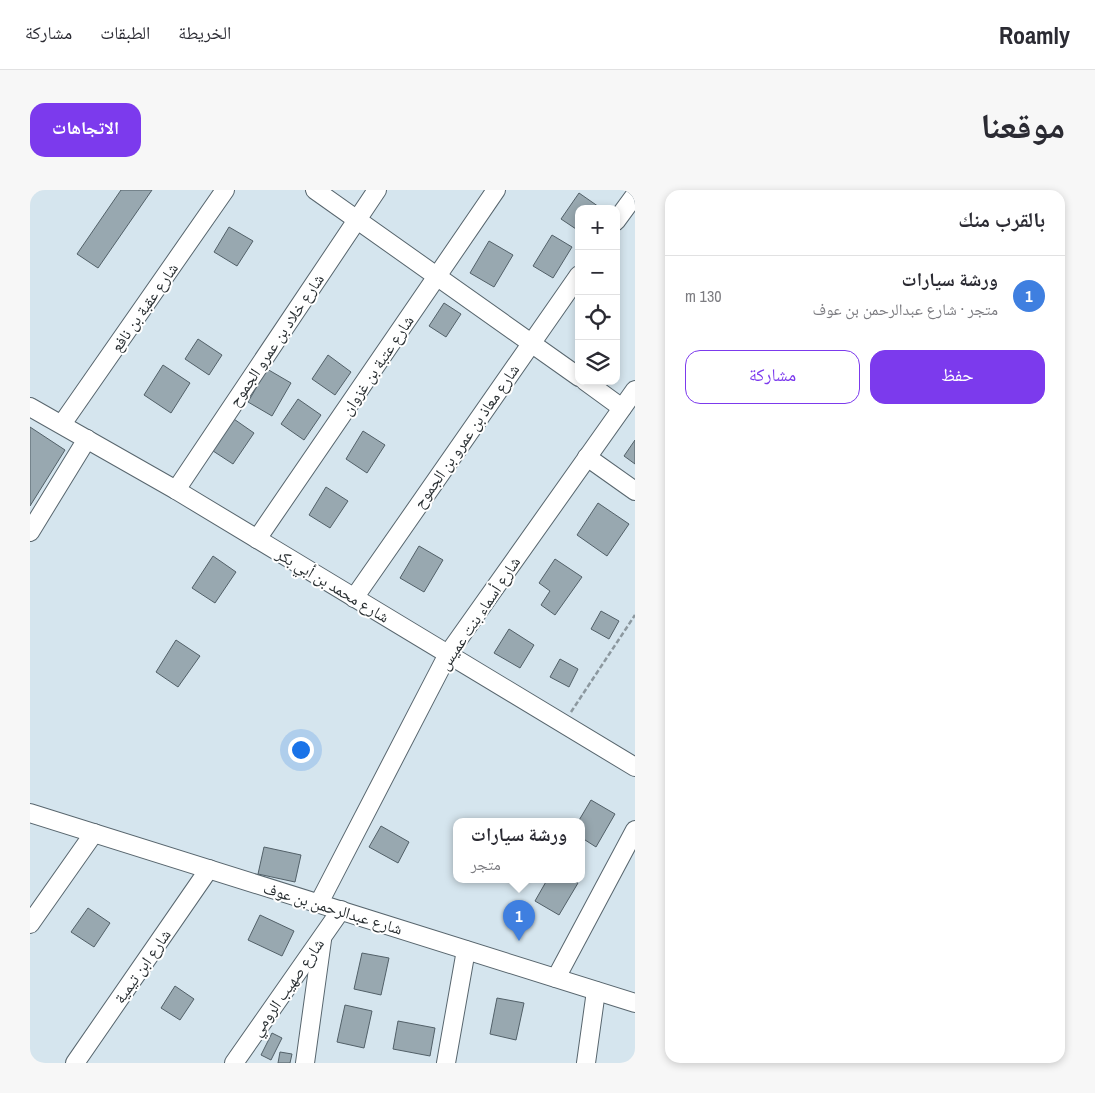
<!DOCTYPE html>
<html lang="ar">
<head>
<meta charset="utf-8">
<style>
  :root { --surface:#fff; --page:#f7f7f7; --text:#2b2b33; --muted:#7c7c81; --line:#e1e1e2; --accent:#7c3aed }
  body { margin:0; font-family:"Archivo Narrow","Noto Naskh Arabic",sans-serif; background:var(--page); color:var(--text); direction:rtl }
  .controls { position:absolute; right:15px; top:15px; display:grid; overflow:hidden; border-radius:10px; box-shadow:0 2px 8px #0003 }
  .controls button { width:45px; height:45px; display:grid; place-items:center; padding:0; border:0; border-bottom:1px solid var(--line); background:var(--surface); color:var(--text); font:25px sans-serif }
  .you { position:absolute; left:270px; top:559px; width:18px; height:18px; margin:-12px; border:4px solid #fff; border-radius:50%; background:#1a73e8; box-shadow:0 0 0 8px #1a73e833 }
  .badge { display:grid; place-items:center; width:32px; height:32px; border-radius:50%; background:var(--accent); color:#fff; font-size:16px; font-weight:700 }
  .pin { position:absolute; translate:-50% -41px; filter:drop-shadow(0 1px 2px #0008) }
  .pin::after { content:''; position:absolute; top:26px; width:18px; height:15px; background:inherit; clip-path:polygon(0 0,100% 0,50% 100%) }
  .popup { position:absolute; left:423px; top:628px; width:132px; height:65px; box-sizing:border-box; display:grid; place-content:center; border-radius:10px; background:var(--surface); filter:drop-shadow(0 1px 4px #0005); font-size:16px; white-space:nowrap; color:var(--muted) }
  .popup b { font-size:19px; color:var(--text) }
  .popup::after { content:''; position:absolute; left:50%; top:100%; margin-left:-10px; border:10px solid transparent; border-top-color:var(--surface) }
  .list { margin:0; padding:0; list-style:none }
  h2 { display:flex; justify-content:space-between; align-items:center; height:65px; margin:0; padding:0 20px; font-size:21px }
  h2 small { font-size:16px; font-weight:400; color:var(--muted) }
  .list li { display:grid; grid-template-columns:32px 1fr auto; gap:15px; align-items:center; box-sizing:border-box; height:80px; padding:0 20px; border-top:1px solid var(--line) }
  .list b { display:block; font-size:19px; white-space:nowrap }
  .list p { margin:0; font-size:16px; white-space:nowrap; color:var(--muted) }
  .list em { font-size:16px; font-style:normal; color:var(--muted) }
  .actions { display:flex; gap:10px; padding:15px 20px }
  .actions a { flex:1; padding:11px 0; border:1px solid var(--accent); border-radius:15px; text-align:center; font-size:18px; color:var(--accent) }
  .actions .main { background:var(--accent); color:#fff }
  .icon { flex:none; width:28px; height:28px; fill:none; stroke:currentColor; stroke-width:2; stroke-linecap:round; stroke-linejoin:round }
  .map { position:relative; flex:none; width:605px; height:873px; overflow:hidden; direction:ltr; border-radius:15px }
  header { display:flex; align-items:center; gap:30px; box-sizing:border-box; height:70px; padding:0 25px; background:var(--surface); border-bottom:1px solid var(--line) }
  header strong { font-size:24px }
  nav { display:flex; gap:28px; margin-inline-start:auto; font-size:18px }
  .intro { display:flex; align-items:center; justify-content:space-between; box-sizing:border-box; height:120px; padding:0 30px }
  h1 { margin:0; font-size:35px }
  .button { padding:12px 22px; border-radius:15px; background:var(--accent); color:#fff; font-size:18px; font-weight:700 }
  main { display:flex; gap:30px; padding:0 30px }
  aside { flex:1; background:var(--surface); border-radius:15px; box-shadow:0 2px 8px #0003 }
  .map>svg:first-child { display:block }
  .building { fill:#98a8b0; stroke:#526068 }
  .lines { fill:none; stroke-linecap:round; stroke-linejoin:round }
  .street-casing { stroke:#58666e; stroke-width:20 }
  .path { stroke:#8c989f; stroke-width:2.5; stroke-dasharray:5 2.5; stroke-linecap:butt }
  .street { stroke:#fff; stroke-width:18 }
  .labels { text-anchor:middle; dominant-baseline:central; stroke-width:4; stroke-linejoin:round; paint-order:stroke }
  .street-label { font-size:16px; fill:#282e31; stroke:#fff }
</style>
</head>
<body>
<header>
<strong>Roamly</strong>
<nav><a>الخريطة</a><a>الطبقات</a><a>مشاركة</a></nav>
</header>
<div class="intro"><h1>موقعنا</h1><a class="button">الاتجاهات</a></div>
<main>
<aside>
<h2>بالقرب منك<small></small></h2>
<ul class="list">
<li><span class="badge" style="background:#3f7fe0">1</span><div><b>ورشة سيارات</b><p>متجر · شارع عبدالرحمن بن عوف</p></div><em>130 m</em></li>
</ul>
<div class="actions"><a class="main">حفظ</a><a>مشاركة</a></div>
</aside>
<div class="map">
<svg width="605" height="873" viewBox="0 0 605 873">
  <rect width="100%" height="100%" fill="#d5e5ee"/>
  <g class="building">
    <polygon points="91,0 122,0 68,78 47,64"/>
    <polygon points="549,3 572,19 549,19 549,41 531,29"/>
    <polygon points="199,37 223,51 207,76 184,62"/>
    <polygon points="522,45 542,57 523,88 503,76"/>
    <polygon points="459,51 483,65 464,97 440,83"/>
    <polygon points="414,113 431,124 416,147 399,136"/>
    <polygon points="168,149 192,165 179,185 155,169"/>
    <polygon points="298,165 321,182 305,205 282,189"/>
    <polygon points="133,175 160,193 141,223 114,205"/>
    <polygon points="237,179 261,193 242,226 218,212"/>
    <polygon points="268,209 291,225 274,250 251,234"/>
    <polygon points="201,227 224,243 203,274 180,259"/>
    <polygon points="0,237 35,260 0,316"/>
    <polygon points="333,241 355,255 337,283 316,269"/>
    <polygon points="605,250 605,274 594,266"/>
    <polygon points="296,297 318,311 300,338 279,325"/>
    <polygon points="568,313 599,334 577,366 547,345"/>
    <polygon points="389,356 413,370 394,402 370,388"/>
    <polygon points="183,366 206,382 185,413 162,398"/>
    <polygon points="525,369 552,387 525,425 511,415 520,401 509,393"/>
    <polygon points="571,421 589,431 579,449 561,439"/>
    <polygon points="479,439 504,455 490,478 464,463"/>
    <polygon points="146,450 170,466 148,497 126,482"/>
    <polygon points="530,469 548,479 539,497 520,487"/>
    <polygon points="561,610 585,624 566,657 552,648 552,632 548,632"/>
    <polygon points="351,636 379,652 368,673 339,657"/>
    <polygon points="234,657 271,665 265,692 228,684"/>
    <polygon points="517,690 542,690 548,693 529,725 505,711"/>
    <polygon points="58,718 80,733 64,757 41,742"/>
    <polygon points="230,725 264,741 252,766 218,750"/>
    <polygon points="332,763 359,768 351,805 324,799"/>
    <polygon points="145,796 164,809 150,830 131,818"/>
    <polygon points="467,808 494,813 486,850 460,844"/>
    <polygon points="315,815 342,821 334,858 307,852"/>
    <polygon points="368,831 405,838 400,866 363,859"/>
    <polygon points="242,843 252,848 241,870 231,865"/>
    <polygon points="250,862 262,864 260,873 248,873"/>
  </g>
  <g class="lines">
    <defs>
      <g id="street">
        <polyline points="285,0 549,187"/>
        <polyline points="586,31 605,5"/>
        <polyline points="555,191 592,218"/>
        <polyline points="0,217 146,300 605,577"/>
        <polyline points="32,234 195,0"/>
        <polyline points="557,267 605,301"/>
        <polyline points="146,300 347,0"/>
        <polyline points="0,342 57,249"/>
        <polyline points="227,349 466,0"/>
        <polyline points="324,408 549,85"/>
        <polyline points="0,623 605,813"/>
        <polyline points="289,713 418,464 605,200"/>
        <polyline points="0,734 64,643"/>
        <polyline points="526,788 605,640"/>
        <polyline points="45,873 179,679"/>
        <polyline points="204,873 311,720"/>
        <polyline points="275,873 292,750"/>
        <polyline points="416,873 436,760"/>
        <polyline points="556,873 566,801"/>
      </g>
    </defs>
    <use href="#street" class="street-casing"/>
    <polyline class="path" points="541,522 605,425"/>
    <use href="#street" class="street"/>
  </g>
  <g class="labels">
    <g class="street-label">
      <text transform="translate(114 117) rotate(-55)">شارع عقبة بن نافع</text>
      <text transform="translate(246 150) rotate(-56)">شارع خلاد بن عمرو الجموح</text>
      <text transform="translate(347 175) rotate(-56)">شارع عتبة بن غزوان</text>
      <text transform="translate(436 246) rotate(-55)">شارع معاذ بن عمرو بن الجموح</text>
      <text transform="translate(303 395) rotate(31)">شارع محمد بن أبي بكر</text>
      <text transform="translate(449 423) rotate(-56)">شارع أسماء بنت عميس</text>
      <text transform="translate(303 718) rotate(17)">شارع عبدالرحمن بن عوف</text>
      <text transform="translate(112 776) rotate(-55)">شارع ابن تيمية</text>
      <text transform="translate(257 797) rotate(-55)">شارع صهيب الرومي</text>
    </g>
  </g>
</svg>
<div class="controls">
<button>+</button>
<button>−</button>
<button><svg class="icon" aria-label="locate" viewBox="0 0 24 24"><circle cx="12" cy="12" r="6"/><path d="M12 2v4M12 18v4M2 12h4M18 12h4"/></svg></button>
<button><svg class="icon" aria-label="layers" viewBox="0 0 24 24"><path d="M12 4l9 5-9 5-9-5zM3 14l9 5 9-5"/></svg></button>
</div>
<div class="you"></div>
<div class="pin badge" style="left:489px;top:751px;background:#3f7fe0">1</div>
<div class="popup"><b>ورشة سيارات</b>متجر</div>
</div>
</main>
</body>
</html>
